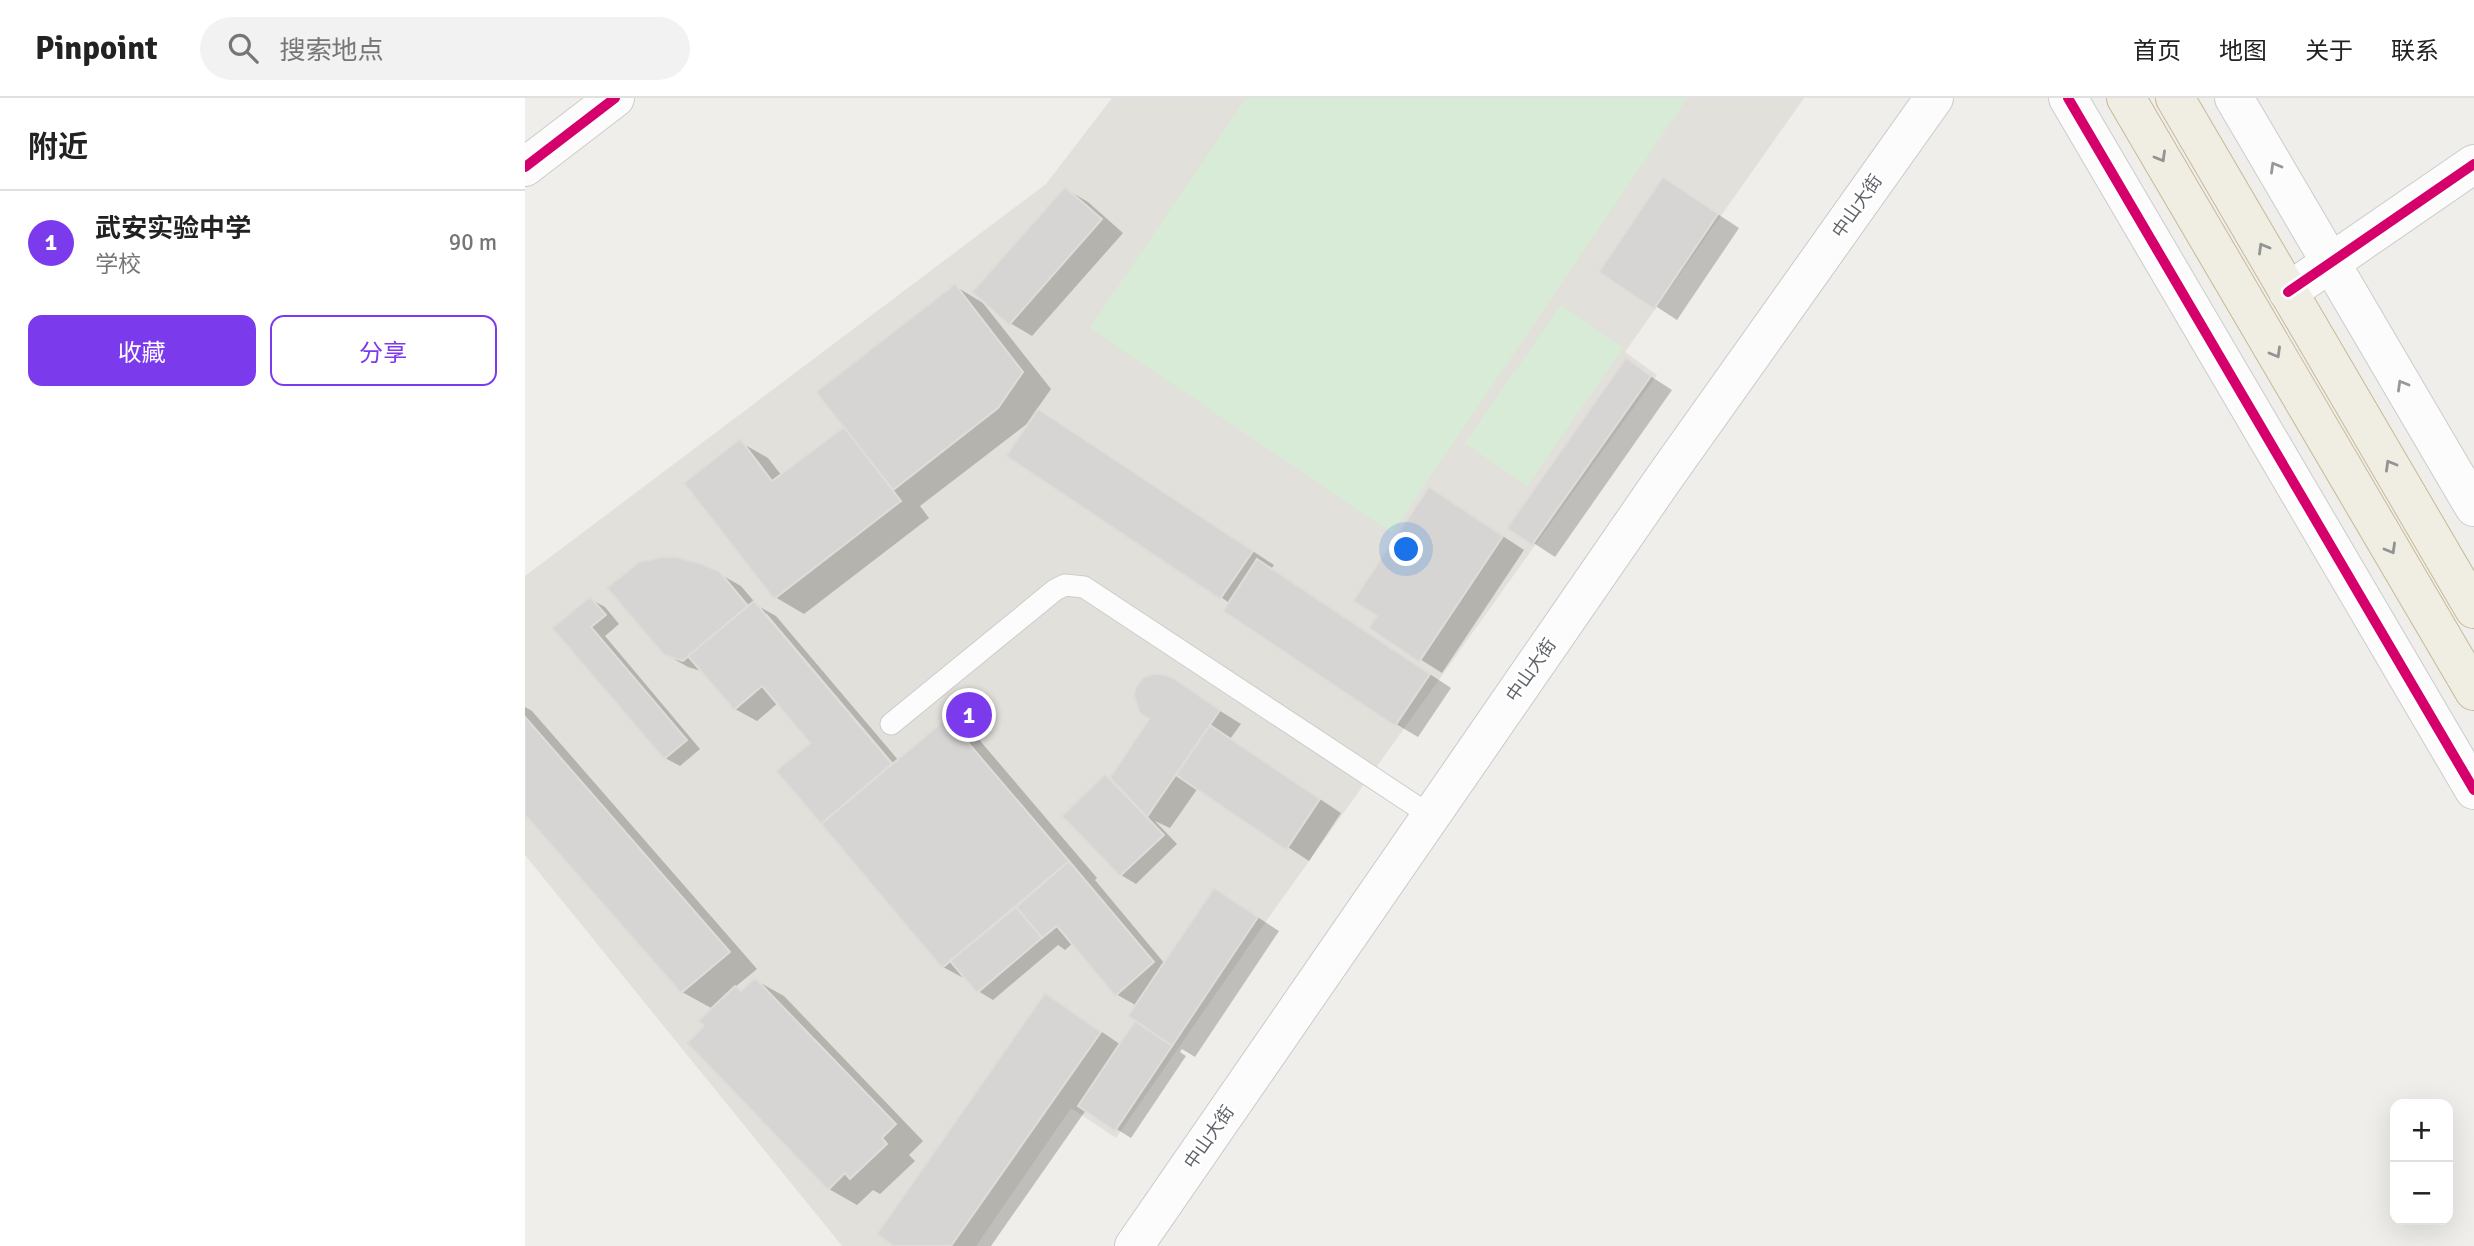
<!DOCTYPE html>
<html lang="zh">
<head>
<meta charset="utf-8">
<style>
  :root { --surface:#fff; --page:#f2f2f2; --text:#222; --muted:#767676; --line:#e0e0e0; --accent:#7c3aed }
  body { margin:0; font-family:Signika,"Noto Sans SC",sans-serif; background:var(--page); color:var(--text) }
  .controls { position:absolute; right:21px; bottom:21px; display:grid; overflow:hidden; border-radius:14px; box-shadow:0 7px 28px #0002 }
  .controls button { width:63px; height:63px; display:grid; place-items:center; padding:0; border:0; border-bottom:2px solid var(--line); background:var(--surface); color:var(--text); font:35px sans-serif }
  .you { position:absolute; left:882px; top:452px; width:24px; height:24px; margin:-18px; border:5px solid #fff; border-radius:50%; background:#1a73e8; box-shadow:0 0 0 10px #1a73e833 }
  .badge { display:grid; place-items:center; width:46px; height:46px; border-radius:50%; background:var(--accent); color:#fff; font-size:23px; font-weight:700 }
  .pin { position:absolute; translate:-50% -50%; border:4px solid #fff; box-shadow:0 2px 7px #0006 }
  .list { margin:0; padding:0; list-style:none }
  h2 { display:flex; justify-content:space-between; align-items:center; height:91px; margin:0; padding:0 28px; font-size:30px }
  h2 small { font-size:23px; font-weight:400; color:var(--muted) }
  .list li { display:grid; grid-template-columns:46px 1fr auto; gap:21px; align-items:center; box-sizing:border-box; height:105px; padding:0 28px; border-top:2px solid var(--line) }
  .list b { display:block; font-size:26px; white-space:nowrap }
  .list p { margin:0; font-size:23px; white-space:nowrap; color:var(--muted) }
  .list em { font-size:23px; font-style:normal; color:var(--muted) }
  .actions { display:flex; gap:14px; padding:21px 28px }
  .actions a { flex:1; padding:16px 0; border:2px solid var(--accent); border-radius:14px; text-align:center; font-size:24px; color:var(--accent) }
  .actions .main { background:var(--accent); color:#fff }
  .icon { flex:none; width:38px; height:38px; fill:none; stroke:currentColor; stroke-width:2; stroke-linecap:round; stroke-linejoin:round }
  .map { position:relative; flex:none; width:1949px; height:1148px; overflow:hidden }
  header { display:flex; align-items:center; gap:42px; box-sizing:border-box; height:98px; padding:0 35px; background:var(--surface); border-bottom:2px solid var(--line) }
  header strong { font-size:33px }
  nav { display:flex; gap:38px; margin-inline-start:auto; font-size:24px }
  .search { width:490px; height:63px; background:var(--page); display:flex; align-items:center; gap:18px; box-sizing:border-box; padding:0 24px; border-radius:38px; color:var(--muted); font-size:26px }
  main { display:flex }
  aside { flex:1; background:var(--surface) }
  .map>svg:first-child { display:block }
  .education { fill:#e2e0da }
  .green { fill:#d8ebd6 }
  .shadow { fill:#0003; fill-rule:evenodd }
  .building { fill:#d6d5d3; stroke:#deddd9; stroke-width:2 }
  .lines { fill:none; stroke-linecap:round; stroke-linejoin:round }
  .lane-casing { stroke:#cbcccc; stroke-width:23 }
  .street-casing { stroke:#cbcccc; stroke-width:40 }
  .secondary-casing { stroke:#cacacb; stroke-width:40 }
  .highway-casing { stroke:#c8b996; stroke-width:40 }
  .lane { stroke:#fdfcfc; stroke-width:21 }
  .street { stroke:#fdfcfc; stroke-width:38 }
  .secondary { stroke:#fdfcfc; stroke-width:38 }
  .highway { stroke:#f0ede3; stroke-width:38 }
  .cycleway-casing { stroke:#fff; stroke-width:15 }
  .cycleway { stroke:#d6006c; stroke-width:10 }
  .oneway { stroke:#929393 }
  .oneway2 { stroke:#96999c }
  .labels { text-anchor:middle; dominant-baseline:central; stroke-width:5; stroke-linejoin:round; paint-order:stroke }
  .street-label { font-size:18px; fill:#5f6368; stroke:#fff }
</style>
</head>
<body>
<header>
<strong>Pinpoint</strong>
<div class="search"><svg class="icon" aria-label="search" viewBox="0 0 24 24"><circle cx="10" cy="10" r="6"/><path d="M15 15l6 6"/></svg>搜索地点</div>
<nav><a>首页</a><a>地图</a><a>关于</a><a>联系</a></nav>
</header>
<main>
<aside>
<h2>附近<small></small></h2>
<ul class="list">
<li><span class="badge">1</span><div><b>武安实验中学</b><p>学校</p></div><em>90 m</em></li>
</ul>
<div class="actions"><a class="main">收藏</a><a>分享</a></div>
</aside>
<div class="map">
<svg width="1949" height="1148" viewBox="0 0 1949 1148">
  <rect width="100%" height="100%" fill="#efeeea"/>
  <polygon class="education" points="587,0 1279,0 1100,254 1132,277 742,822 591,1040 546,1010 451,1148 317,1148 0,757 0,478 521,86"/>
  <g class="green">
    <polygon points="721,0 1162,0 867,435 565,230"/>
    <polygon points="1036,207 1098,250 1002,388 940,345"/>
  </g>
  <g class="shadow">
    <polygon points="1139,81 1214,130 1152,222 1077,173"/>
    <polygon points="541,91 563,104 598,135 507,238 485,225"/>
    <polygon points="430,188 458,205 526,291 512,311 749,467 746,471 926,590 893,639 871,626 696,499 507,322 395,408 404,420 279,516 250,499 215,344 243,360 257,378 321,329"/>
    <polygon points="1102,263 1147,292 1030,459 984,429"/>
    <polygon points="926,404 999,452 917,575 846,530"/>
    <path d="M193,475L216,488L233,508L251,518L374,663L423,622L451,638L572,780L570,782L640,866L711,805L754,833L670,959L657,951L655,954L661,958L606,1040L561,1012L466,1148H373L520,897L548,914L596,947L612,922V908L591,896L548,845L540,852L533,847L468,902L453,893L446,884L418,869L253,673L287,645L253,605L232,623L210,611L179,574L163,569L140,556ZM237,516H242L374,672L371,674Z"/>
    <polygon points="65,501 80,509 94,526 80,538 175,651 155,668 140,660 30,530"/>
    <polygon points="660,591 716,626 705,641 816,715 784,763 673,690 645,730 630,723 652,746 611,786 596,777 539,718 581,678 586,681"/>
    <polygon points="0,609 7,613 232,871 210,889 218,894 230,882 259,898 398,1043 384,1057 390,1063 355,1096 348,1092 332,1107 304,1091 181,929 188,911 157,894 0,714"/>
  </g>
  <g class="building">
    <polygon points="1138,79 1193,116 1129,211 1074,174"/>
    <polygon points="540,89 577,121 484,227 447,194"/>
    <polygon points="430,186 498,274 473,310 368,392 291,294"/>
    <polygon points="1101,260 1126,278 1007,447 982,430"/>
    <polygon points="513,311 728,453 695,501 481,358"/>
    <polygon points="319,329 376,403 249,501 159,385 215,341 247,383"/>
    <polygon points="904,389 978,438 894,564 844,530 852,518 828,503"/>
    <polygon points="137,459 151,459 174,465 194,473 223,508 158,563 139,557 82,490 114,464"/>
    <polygon points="732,461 905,576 870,628 698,513"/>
    <polygon points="65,499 81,517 66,529 162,642 139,661 27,530"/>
    <polygon points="229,503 367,666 296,726 251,673 285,645 237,588 209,612 163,558"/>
    <polygon points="627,576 638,576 648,580 695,612 622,719 585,680 624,621 614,614 609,597 611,589 618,580"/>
    <polygon points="0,619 205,854 156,895 0,717"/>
    <polygon points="422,620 544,763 417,870 296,726"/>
    <polygon points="685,627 795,701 761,752 651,677"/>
    <polygon points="580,676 639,737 595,778 537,718"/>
    <polygon points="544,763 629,864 590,898 532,828 517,840 491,809"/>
    <polygon points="689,790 733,819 647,948 603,918"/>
    <polygon points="491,809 517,840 452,895 425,863"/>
    <polygon points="230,880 371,1026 357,1040 362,1046 325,1081 320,1075 303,1092 162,945 179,928 173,923 210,888 216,893"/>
    <polygon points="520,895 576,934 426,1148 369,1148 352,1136"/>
    <polygon points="610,923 647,948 590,1033 553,1008"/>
  </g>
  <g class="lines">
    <defs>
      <polyline id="lane" points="366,626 530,492 540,487 559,489 906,718"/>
      <g id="street">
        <polyline points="1543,0 1949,692"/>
        <polyline points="1709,0 1949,409"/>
        <polyline points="0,69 90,0"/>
        <polyline points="1763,194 1949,66"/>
      </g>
      <polyline id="secondary" points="609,1148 1137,383 1409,0"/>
      <g id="highway">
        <polyline points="1601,0 1949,593"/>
        <polyline points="1650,0 1949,511"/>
      </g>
    </defs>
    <use href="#lane" class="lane-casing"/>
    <use href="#street" class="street-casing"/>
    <use href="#secondary" class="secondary-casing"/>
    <use href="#highway" class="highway-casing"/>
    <use href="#lane" class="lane"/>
    <use href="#street" class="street"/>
    <use href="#secondary" class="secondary"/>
    <use href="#highway" class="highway"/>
    <defs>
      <g id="cycleway">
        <polyline points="1543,0 1949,692"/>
        <polyline points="0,69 90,0"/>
        <polyline points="1763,194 1949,66"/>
      </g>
    </defs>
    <use href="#cycleway" class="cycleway-casing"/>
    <use href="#cycleway" class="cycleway"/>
  </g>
  <defs><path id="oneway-chevron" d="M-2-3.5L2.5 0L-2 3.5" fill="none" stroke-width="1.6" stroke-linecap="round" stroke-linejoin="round" transform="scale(1.75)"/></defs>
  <g class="oneway">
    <use href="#oneway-chevron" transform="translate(1636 59) rotate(60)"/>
    <use href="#oneway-chevron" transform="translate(1738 150) rotate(-120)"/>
    <use href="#oneway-chevron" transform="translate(1751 255) rotate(60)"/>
    <use href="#oneway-chevron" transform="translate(1865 367) rotate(-120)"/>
    <use href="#oneway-chevron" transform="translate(1866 451) rotate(60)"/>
  </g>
  <g class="oneway2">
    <use href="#oneway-chevron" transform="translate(1750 69) rotate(-120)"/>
    <use href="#oneway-chevron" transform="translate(1877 287) rotate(-120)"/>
  </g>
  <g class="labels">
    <g class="street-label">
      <text transform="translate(1332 108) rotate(-55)">中山大街</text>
      <text transform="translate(1006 572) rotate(-55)">中山大街</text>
      <text transform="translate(684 1039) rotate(-55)">中山大街</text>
    </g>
  </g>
</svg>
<div class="controls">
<button>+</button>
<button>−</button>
</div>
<div class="you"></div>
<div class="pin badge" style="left:444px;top:617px">1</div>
</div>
</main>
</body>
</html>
